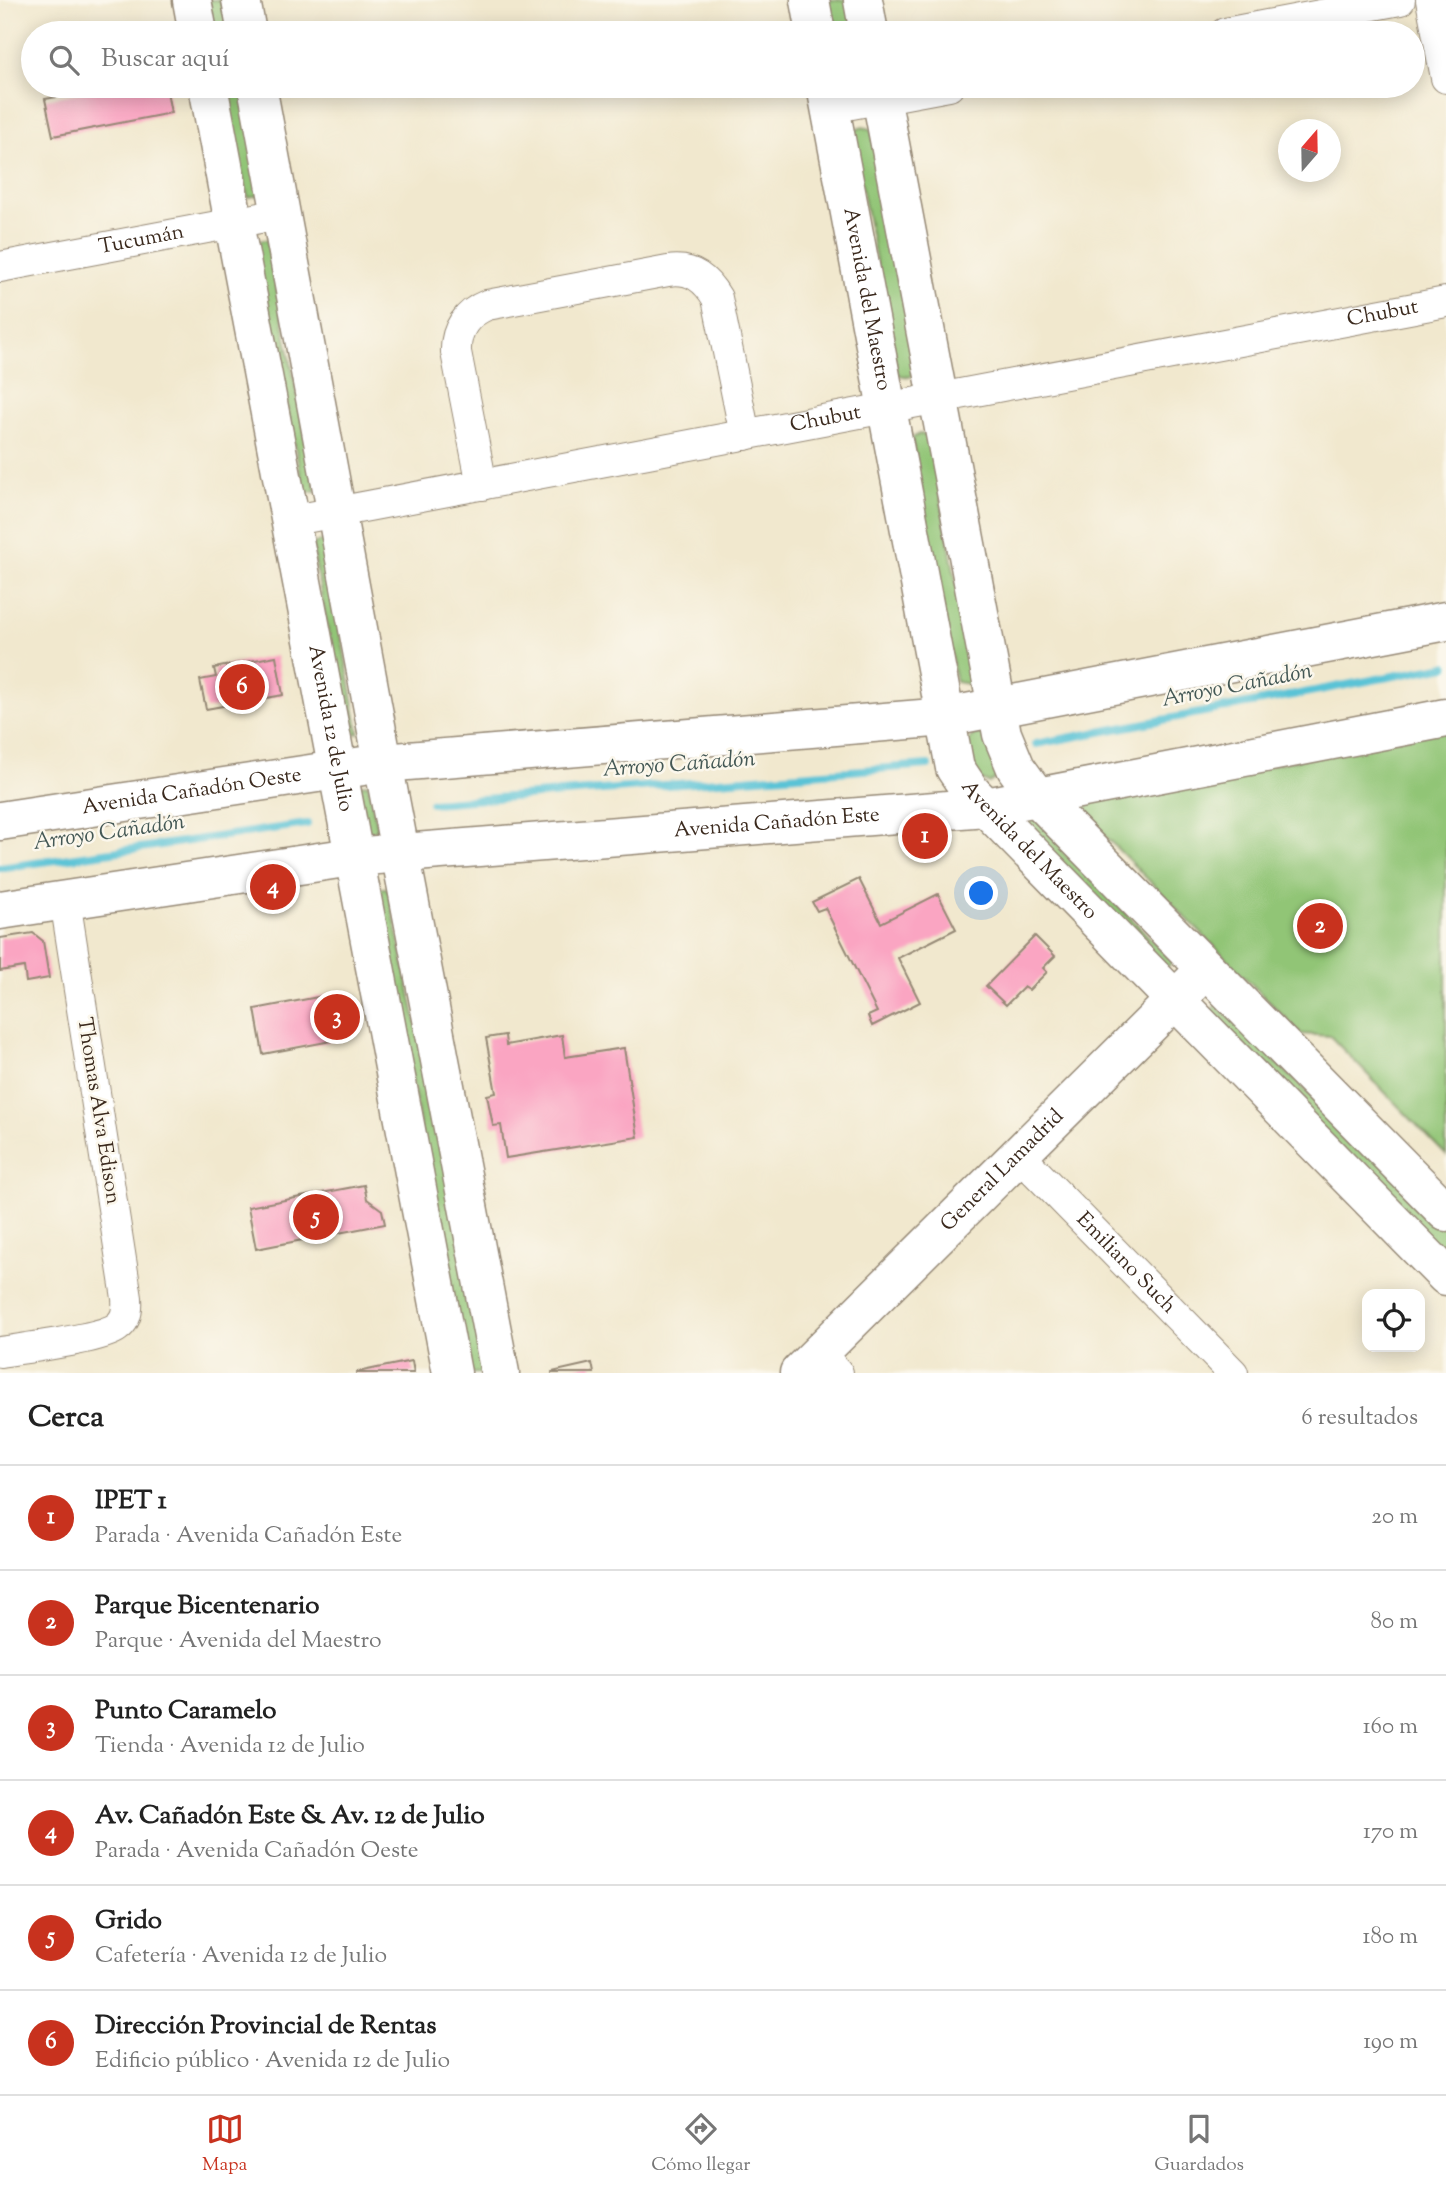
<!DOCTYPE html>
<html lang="es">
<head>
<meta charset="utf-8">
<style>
  :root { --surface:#fff; --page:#f2f2f2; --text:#222; --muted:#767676; --line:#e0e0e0; --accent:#c8321e }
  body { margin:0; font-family:"Sorts Mill Goudy",serif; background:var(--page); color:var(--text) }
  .controls { position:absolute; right:21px; bottom:21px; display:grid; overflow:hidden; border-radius:14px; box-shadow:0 4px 18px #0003 }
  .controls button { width:63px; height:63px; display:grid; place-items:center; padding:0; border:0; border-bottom:2px solid var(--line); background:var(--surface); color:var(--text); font:35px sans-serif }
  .compass { position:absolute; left:1278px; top:119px; width:63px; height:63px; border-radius:50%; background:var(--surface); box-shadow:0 4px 18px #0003; rotate:20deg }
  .you { position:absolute; left:982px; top:894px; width:24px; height:24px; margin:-18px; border:5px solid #fff; border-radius:50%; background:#1a73e8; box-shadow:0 0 0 10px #1a73e833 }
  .badge { display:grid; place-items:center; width:46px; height:46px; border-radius:50%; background:var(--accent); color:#fff; font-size:23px; font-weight:700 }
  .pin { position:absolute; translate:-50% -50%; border:4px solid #fff; box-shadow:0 2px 7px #0006 }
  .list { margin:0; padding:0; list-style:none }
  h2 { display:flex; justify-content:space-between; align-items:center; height:91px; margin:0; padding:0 28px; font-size:30px }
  h2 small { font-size:23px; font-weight:400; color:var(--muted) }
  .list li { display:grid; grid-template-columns:46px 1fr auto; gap:21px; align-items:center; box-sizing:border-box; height:105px; padding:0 28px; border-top:2px solid var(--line) }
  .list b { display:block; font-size:26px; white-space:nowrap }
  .list p { margin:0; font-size:23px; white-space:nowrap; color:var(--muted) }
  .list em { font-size:23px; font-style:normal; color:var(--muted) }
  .icon { flex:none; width:38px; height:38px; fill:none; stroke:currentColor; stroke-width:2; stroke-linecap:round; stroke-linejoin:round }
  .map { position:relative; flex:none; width:1446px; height:1373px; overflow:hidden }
  .search { position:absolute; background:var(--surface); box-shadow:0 4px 18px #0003; left:21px; right:21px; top:21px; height:77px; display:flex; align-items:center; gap:18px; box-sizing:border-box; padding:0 24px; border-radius:38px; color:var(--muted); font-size:26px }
  .sheet { height:721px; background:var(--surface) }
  nav { display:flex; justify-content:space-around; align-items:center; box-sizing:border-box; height:98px; border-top:2px solid var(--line); background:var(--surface); font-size:19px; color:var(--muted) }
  nav a { display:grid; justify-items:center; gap:4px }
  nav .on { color:var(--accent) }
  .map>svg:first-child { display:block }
  .green { fill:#91c576; stroke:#66784a; stroke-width:2 }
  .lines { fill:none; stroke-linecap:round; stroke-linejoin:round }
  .stream { stroke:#5ac3d6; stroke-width:8 }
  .building { fill:#faa5c2 }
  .street-casing { stroke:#968976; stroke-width:32 }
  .secondary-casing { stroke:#968976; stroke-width:41 }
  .street { stroke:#fff; stroke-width:30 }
  .secondary { stroke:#fff; stroke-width:38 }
  .labels { text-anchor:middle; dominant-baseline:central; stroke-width:5; stroke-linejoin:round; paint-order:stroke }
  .street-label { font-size:21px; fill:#3b2a1e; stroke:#fbf7ec }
  .water-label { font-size:23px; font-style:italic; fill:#445855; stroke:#fbf7ec }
</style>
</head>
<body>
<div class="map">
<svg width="1446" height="1373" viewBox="0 0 1446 1373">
  <rect width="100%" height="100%" fill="#fbf7ec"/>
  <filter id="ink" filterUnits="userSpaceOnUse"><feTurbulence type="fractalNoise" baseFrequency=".0143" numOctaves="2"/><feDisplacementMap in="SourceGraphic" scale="14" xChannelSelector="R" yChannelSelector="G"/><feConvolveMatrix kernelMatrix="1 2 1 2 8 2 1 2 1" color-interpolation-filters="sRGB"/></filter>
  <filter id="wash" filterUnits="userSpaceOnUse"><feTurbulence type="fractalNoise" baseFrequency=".00686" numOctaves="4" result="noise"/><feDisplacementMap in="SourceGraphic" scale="28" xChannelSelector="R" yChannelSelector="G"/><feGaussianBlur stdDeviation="1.57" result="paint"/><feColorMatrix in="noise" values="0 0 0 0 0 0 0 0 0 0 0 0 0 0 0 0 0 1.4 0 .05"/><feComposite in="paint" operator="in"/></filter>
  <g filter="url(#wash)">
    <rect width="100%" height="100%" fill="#f1e8ce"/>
    <g class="green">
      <polygon points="204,0 231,0 237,33 210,33"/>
      <polygon points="824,0 850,0 857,33 830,33"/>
      <polygon points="220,86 247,86 260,195 248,197"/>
      <polygon points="862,127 871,129 917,371 910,377 898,375 852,135 854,131"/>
      <polygon points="263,240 267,240 316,491 304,492 255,244"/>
      <polygon points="920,434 929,436 974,679 968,684 956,682 912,438"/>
      <polygon points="320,541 324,541 359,733 347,735 312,545"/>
      <polygon points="1446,729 1446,1155 1330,1036 1301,1034 1087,818 1085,813 1088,803"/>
      <polygon points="981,733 985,734 999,776 989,783 978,779 967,743 973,735"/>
      <polygon points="368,784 378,831 367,834 359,785"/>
      <polygon points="1029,812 1173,962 1167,967 1019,820"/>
      <polygon points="383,888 388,888 490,1373 463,1373 379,889"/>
      <polygon points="1216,1005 1446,1224 1446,1261 1210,1012"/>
    </g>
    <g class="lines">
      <g class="stream">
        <polyline points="1036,744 1446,666"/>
        <polyline points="432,803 928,765"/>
        <polyline points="0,868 307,824"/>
      </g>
    </g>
    <g id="blocks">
      <g class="building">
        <polygon points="119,86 166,86 171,113 53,136 45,99"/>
        <polygon points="276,656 283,695 206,709 200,680 216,677 214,668"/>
        <polygon points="859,879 881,923 938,894 956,929 898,958 920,1002 872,1026 868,1016 877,1012 825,908 817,911 812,902"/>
        <polygon points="33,933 43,941 49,978 26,982 24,967 0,971 0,938"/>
        <polygon points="1035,936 1055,956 1043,968 1047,972 1029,990 1024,987 1006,1005 986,986"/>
        <polygon points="339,993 347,1038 263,1054 255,1009"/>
        <polygon points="505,1035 506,1045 562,1035 565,1057 624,1048 638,1137 506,1158 501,1125 493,1126 487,1095 496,1093 486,1038"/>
        <polygon points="364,1185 367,1199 382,1210 385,1224 256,1249 248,1207"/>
        <polygon points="412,1361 414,1373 357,1373 357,1372"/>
        <polygon points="592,1363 594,1373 552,1373 552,1372"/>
      </g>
    </g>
  </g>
  <g filter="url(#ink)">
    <use href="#blocks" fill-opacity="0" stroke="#968976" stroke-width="2"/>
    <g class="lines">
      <defs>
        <g id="street">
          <polyline points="1431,0 1446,78"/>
          <polyline points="1225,33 1400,0"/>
          <polyline points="830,108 949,86"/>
          <path id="s1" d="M0,267L281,214"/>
          <path d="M482,485L456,352C455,330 467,313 487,305L668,271C691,267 706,279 717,298L745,435"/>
          <path id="s2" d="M289,521L1446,302"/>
          <path id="s3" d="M1019,1155L1233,1373"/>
          <path d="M0,1352C24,1348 102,1339 117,1327C127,1320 128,1309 127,1298L65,900"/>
          <polyline points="819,1353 838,1373"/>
        </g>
        <g id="secondary">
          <polyline points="192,0 198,33"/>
          <polyline points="241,0 247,33"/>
          <polyline points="810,0 816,33"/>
          <polyline points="863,0 869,33"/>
          <path id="s4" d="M208,86L452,1373"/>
          <polyline points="257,86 383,763 500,1373"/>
          <path id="s5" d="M826,86L955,768L971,792L1446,1276"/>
          <polyline points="879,86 1002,734 1016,768 1037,797 1446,1212"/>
          <path id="s6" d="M0,821L383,763L946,717L1446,621"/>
          <path id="s7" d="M0,910L352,857L986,807L1446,718"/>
          <path id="s8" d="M799,1373L1192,983"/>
        </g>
      </defs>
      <use href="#street" class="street-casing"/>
      <use href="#secondary" class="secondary-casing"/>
      <use href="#street" class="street"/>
      <use href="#secondary" class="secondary"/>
    </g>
  </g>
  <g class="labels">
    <g class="street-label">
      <text stroke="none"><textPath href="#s1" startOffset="144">Tucumán</textPath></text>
      <text stroke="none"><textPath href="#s5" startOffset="217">Avenida del Maestro</textPath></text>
      <text stroke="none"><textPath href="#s2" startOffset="1113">Chubut</textPath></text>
      <text stroke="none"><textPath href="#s2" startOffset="546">Chubut</textPath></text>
      <text stroke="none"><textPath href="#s4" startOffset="654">Avenida 12 de Julio</textPath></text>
      <text stroke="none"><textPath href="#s6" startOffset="194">Avenida Cañadón Oeste</textPath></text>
      <text stroke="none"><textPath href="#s7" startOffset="782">Avenida Cañadón Este</textPath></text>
      <text stroke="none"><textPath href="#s5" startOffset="805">Avenida del Maestro</textPath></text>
      <text transform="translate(98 1111) rotate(81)">Thomas Alva Edison</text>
      <text stroke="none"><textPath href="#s8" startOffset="287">General Lamadrid</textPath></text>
      <text stroke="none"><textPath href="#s3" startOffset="152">Emiliano Such</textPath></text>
    </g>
    <g class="water-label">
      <text transform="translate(1237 686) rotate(-11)">Arroyo Cañadón</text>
      <text transform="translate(679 765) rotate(-4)">Arroyo Cañadón</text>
      <text transform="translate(109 833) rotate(-8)">Arroyo Cañadón</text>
    </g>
  </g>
</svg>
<div class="controls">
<button><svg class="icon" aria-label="locate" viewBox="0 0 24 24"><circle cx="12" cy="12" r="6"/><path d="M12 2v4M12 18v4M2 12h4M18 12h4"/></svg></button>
</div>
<svg class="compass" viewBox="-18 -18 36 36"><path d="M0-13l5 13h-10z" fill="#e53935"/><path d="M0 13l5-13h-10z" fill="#767676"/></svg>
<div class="you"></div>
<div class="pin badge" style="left:925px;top:836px">1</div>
<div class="pin badge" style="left:1320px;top:926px">2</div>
<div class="pin badge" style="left:337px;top:1017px">3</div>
<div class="pin badge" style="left:273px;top:887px">4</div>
<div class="pin badge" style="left:316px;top:1217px">5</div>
<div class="pin badge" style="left:242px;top:687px">6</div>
<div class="search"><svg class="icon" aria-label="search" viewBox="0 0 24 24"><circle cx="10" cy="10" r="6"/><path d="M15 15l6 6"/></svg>Buscar aquí</div>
</div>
<section class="sheet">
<h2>Cerca<small>6 resultados</small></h2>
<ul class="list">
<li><span class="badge">1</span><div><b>IPET 1</b><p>Parada · Avenida Cañadón Este</p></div><em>20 m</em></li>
<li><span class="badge">2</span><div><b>Parque Bicentenario</b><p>Parque · Avenida del Maestro</p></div><em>80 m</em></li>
<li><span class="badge">3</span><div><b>Punto Caramelo</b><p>Tienda · Avenida 12 de Julio</p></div><em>160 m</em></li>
<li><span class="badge">4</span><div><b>Av. Cañadón Este &amp; Av. 12 de Julio</b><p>Parada · Avenida Cañadón Oeste</p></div><em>170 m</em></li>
<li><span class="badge">5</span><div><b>Grido</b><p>Cafetería · Avenida 12 de Julio</p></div><em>180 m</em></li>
<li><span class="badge">6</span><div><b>Dirección Provincial de Rentas</b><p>Edificio público · Avenida 12 de Julio</p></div><em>190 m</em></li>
</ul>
</section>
<nav>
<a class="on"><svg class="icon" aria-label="map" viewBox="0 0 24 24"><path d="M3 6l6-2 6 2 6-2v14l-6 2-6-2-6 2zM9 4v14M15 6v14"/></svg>Mapa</a>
<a><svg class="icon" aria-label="directions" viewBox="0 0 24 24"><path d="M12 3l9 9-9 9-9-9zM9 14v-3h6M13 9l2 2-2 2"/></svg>Cómo llegar</a>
<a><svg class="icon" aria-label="saved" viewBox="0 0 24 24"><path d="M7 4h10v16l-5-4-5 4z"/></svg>Guardados</a>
</nav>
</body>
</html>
